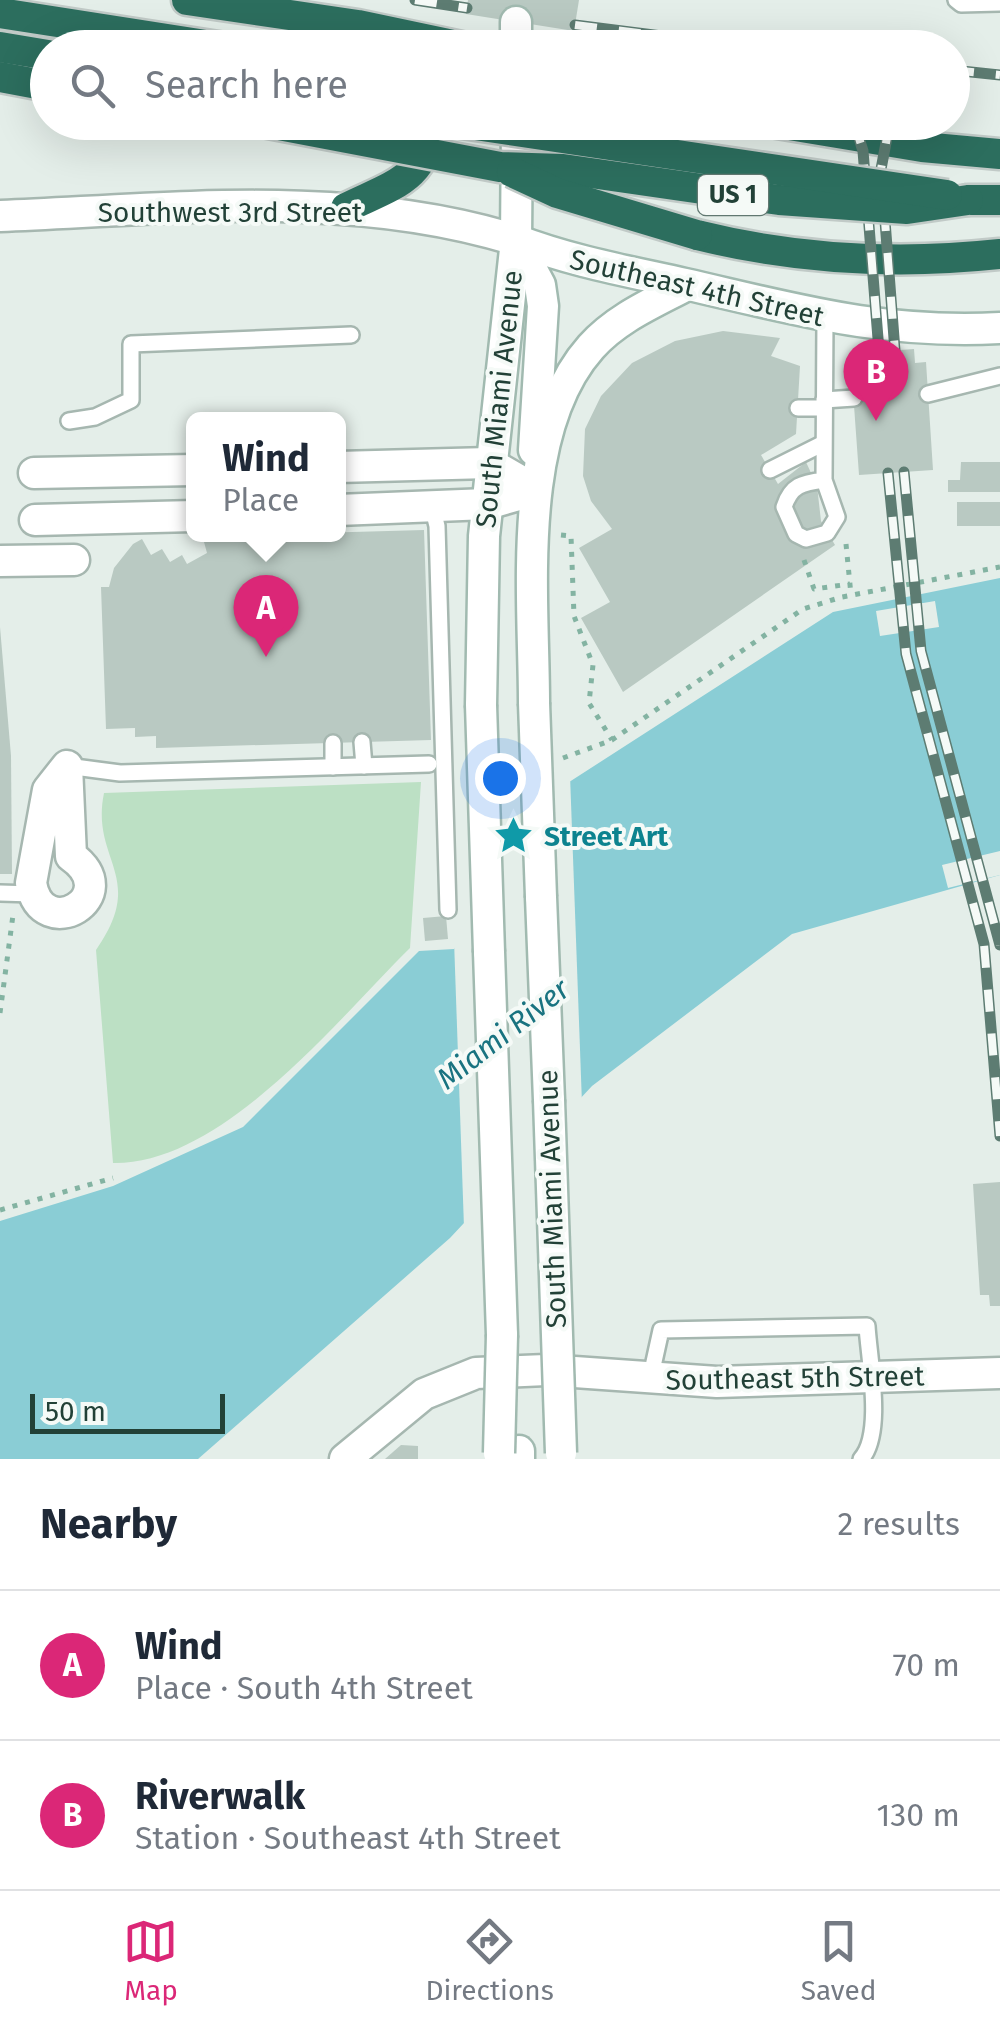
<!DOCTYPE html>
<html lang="en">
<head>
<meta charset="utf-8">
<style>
  :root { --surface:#fff; --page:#f6f6f7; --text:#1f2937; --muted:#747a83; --line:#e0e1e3; --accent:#db2777 }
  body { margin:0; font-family:"Fira Sans",sans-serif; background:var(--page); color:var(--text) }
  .scale { position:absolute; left:30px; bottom:25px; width:195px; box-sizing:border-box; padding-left:10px; border:5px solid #224137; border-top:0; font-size:28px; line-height:35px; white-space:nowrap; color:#224137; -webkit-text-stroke:8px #f5faf7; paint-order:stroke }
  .you { position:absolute; left:500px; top:778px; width:35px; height:35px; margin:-25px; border:8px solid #fff; border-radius:50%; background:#1a73e8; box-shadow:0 0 0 15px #1a73e833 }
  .badge { display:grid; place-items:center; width:65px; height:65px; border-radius:50%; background:var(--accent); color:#fff; font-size:32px; font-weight:700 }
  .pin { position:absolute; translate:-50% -82px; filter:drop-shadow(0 2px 5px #0008) }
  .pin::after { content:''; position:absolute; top:52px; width:35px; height:30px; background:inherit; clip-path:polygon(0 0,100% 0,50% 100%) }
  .popup { position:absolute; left:186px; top:412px; width:160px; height:130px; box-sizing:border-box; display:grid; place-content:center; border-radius:15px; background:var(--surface); filter:drop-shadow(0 2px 8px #0005); font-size:32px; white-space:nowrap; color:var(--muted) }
  .popup b { font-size:38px; color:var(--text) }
  .popup::after { content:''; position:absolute; left:50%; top:100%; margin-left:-20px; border:20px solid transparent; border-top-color:var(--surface) }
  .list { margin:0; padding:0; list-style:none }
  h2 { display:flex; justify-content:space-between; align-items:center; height:130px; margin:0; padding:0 40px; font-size:42px }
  h2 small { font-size:32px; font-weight:400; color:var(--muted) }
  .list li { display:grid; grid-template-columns:65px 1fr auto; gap:30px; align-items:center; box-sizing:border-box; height:150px; padding:0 40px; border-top:2px solid var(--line) }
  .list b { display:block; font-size:38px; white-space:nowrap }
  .list p { margin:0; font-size:32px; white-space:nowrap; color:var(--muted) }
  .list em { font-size:32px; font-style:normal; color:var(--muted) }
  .icon { flex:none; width:55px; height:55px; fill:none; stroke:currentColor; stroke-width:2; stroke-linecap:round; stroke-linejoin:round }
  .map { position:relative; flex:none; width:1000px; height:1459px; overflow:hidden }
  .search { position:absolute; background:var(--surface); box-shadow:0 10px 40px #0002; left:30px; right:30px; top:30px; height:110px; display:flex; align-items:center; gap:25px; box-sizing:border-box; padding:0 35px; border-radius:55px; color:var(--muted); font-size:38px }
  .sheet { height:430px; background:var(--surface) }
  nav { display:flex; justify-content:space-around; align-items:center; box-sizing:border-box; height:140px; border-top:2px solid var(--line); background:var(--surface); font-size:28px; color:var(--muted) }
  nav a { display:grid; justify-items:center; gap:5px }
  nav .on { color:var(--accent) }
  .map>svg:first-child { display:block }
  .green { fill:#bce0c4 }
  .water { fill:#8acdd5 }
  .pier { fill:#e4eee9 }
  .building { fill:#b9c9c2 }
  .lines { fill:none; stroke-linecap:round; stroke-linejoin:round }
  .service-casing { stroke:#a6b7b0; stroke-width:20 }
  .minor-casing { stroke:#a6b7b0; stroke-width:35 }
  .tertiary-casing { stroke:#a6b7b0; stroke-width:35 }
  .secondary-casing { stroke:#a1bab0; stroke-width:35 }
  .motorway-casing { stroke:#c1cac7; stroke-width:35 }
  .path { stroke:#83b3a2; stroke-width:5; stroke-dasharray:5 8; stroke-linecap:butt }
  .service { stroke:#fff; stroke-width:15 }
  .minor { stroke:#fff; stroke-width:30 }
  .tertiary { stroke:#fff; stroke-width:30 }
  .secondary { stroke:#fff; stroke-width:30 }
  .motorway { stroke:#2c6e5e; stroke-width:30 }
  .rail-casing { stroke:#5d7c72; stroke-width:11 }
  .rail { stroke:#f5faf7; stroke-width:8; stroke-dasharray:22; stroke-linecap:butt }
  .secondary-bridge-casing { stroke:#a1bab0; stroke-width:35; stroke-linecap:butt }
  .motorway-bridge-casing { stroke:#c1cac7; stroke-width:35; stroke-linecap:butt }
  .secondary-bridge { stroke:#fff; stroke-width:30 }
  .motorway-bridge { stroke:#2c6e5e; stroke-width:30 }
  .labels { text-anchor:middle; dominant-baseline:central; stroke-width:8; stroke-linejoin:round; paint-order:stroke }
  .shield { fill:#f5faf7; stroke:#617871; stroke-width:2.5 }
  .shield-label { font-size:25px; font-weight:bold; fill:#224137 }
  .street-label { font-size:28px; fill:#224137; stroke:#f5faf7 }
  .culture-label { font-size:28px; font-weight:bold; fill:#0d838f; stroke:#f5faf7; text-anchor:start }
  .water-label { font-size:30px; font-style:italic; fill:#197380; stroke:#f5faf7 }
</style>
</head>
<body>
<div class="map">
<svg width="1000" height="1459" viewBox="0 0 1000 1459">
  <rect width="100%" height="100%" fill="#e4eee9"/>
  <path class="green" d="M421,782L410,948C336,1021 222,1165 113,1163L96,950C148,876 90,861 104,793Z"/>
  <polygon class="water" points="1000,578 1000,875 792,934 592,1086 450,1238 198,1459 0,1459 0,1221 113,1186 243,1127 419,951 454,949 514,865 563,786 833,612"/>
  <g class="pier">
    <polygon points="935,601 939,627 880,636 876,611"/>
    <polygon points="570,775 582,1104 464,1227 454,940 559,783"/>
    <polygon points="1000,851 1000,875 948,888 942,865"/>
  </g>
  <g class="building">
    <polygon points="468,0 579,0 574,31 466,14"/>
    <polygon points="723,331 780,338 771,356 800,366 796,434 761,455 778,484 806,462 817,486 821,521 835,545 623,692 581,618 610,602 579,548 612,529 591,501 583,476 585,429 601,396 632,363 675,341"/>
    <polygon points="914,349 915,363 926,362 933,470 859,475 851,364 861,363 860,353"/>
    <polygon points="961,462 1000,462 1000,492 948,492 948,480 960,480"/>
    <rect x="957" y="502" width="43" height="24"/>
    <polygon points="424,530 431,740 156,748 156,736 135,737 135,728 106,729 101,587 109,587 114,568 133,544 142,539 151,555 162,549 170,562 182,555 187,564 207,553 204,542 210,536"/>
    <polygon points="0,627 11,756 12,874 0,874"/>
    <polygon points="446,916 448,939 425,941 423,918"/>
    <polygon points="1000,1182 1000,1306 990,1306 989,1295 980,1295 973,1184"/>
    <polygon points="401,1445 418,1446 418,1459 385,1459"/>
  </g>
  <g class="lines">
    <defs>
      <g id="service">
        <polyline points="956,0 961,4 1000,3"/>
        <polyline points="928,394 1000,376"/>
        <polyline points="824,400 854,398"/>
        <polyline points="798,408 823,408"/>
        <polyline points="69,421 95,417 131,400 131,344 351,335"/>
        <polyline points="770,470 822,444"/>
        <path d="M824,480C802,483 791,485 784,507L796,534L806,539L827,533L837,517L824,480L825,319"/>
        <polyline points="432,506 437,526 448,910"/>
        <polyline points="362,742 364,766"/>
        <polyline points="333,743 333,767"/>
        <polyline points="67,766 120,773 429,764"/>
        <polyline points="0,893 33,894"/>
        <path d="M650,1380L661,1330L867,1326C869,1360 884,1434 861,1459"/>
      </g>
      <g id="minor">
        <polyline points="338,467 489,463 536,490"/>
        <polyline points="34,473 194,470"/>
        <polyline points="338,510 487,504 536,490"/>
        <polyline points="35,520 194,516"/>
        <polyline points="0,561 74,560"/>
        <path d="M67,766L71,856C127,896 42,946 31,883L48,790Z"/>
        <polyline points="345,1459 424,1394 476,1373 546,1370 717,1382 1000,1373"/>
      </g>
      <path id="tertiary" d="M0,216C171,209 350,188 516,240"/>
      <g id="secondary">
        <polyline points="516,22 516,48"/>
        <path d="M516,240C571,261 627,271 685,284C799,310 880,334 1000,328"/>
        <polyline points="516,240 540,285 543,306 534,450"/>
        <path d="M534,703C534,597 515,432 591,347C617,318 653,303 687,285"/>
        <polyline points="481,705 484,536 516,240 517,122"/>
        <polyline points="541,897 549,1100"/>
        <polyline points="489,952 502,1335"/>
        <polyline points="519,1451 519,1459"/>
      </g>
      <g id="motorway">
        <polyline points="187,0 358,25 467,48"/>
        <polyline points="0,13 225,48"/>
        <polyline points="0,47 48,55"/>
        <polyline points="0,77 48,86"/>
        <polyline points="771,122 922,147 1000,154"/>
        <polyline points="968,200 1000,200"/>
        <path d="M346,208C390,186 429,179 430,122"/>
        <path d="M697,235C798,260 897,265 1000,254"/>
      </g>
    </defs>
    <use href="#service" class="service-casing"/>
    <use href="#minor" class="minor-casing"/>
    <use href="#tertiary" class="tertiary-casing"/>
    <use href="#secondary" class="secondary-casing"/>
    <use href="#motorway" class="motorway-casing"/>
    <g class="path">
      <polyline points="561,535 571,536 574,616 593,665 589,703 612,740"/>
      <polyline points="846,544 851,595"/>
      <polyline points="804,560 814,589 850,584"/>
      <polyline points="563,758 612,740 803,609 842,597 1000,567"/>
      <polyline points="0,1013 13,915"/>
      <polyline points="0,1210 113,1178"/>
    </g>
    <use href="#service" class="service"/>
    <use href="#minor" class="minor"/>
    <use href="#tertiary" class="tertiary"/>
    <use href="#secondary" class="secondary"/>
    <use href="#motorway" class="motorway"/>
    <defs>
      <g id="rail">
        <polyline points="415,0 467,8"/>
        <polyline points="575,25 756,48"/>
        <polyline points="952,70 1000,75"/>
        <polyline points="854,122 863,151 879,351"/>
        <polyline points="890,122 881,169 895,351"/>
        <polyline points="904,472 921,651 1000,945"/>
        <polyline points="888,473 906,654 984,944 1000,1136"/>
      </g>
    </defs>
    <use href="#rail" class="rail-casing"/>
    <use href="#rail" class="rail"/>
    <defs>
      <g id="secondary-bridge">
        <polyline points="534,703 541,897"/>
        <polyline points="481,705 489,952"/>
        <polyline points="549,1100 561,1453"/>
        <polyline points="499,1453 502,1335"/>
      </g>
      <g id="motorway-bridge">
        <polyline points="263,122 500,167 563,169 779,200 907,209 968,200"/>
        <polyline points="455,122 947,195"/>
        <polyline points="512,172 557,193 697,235"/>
      </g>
    </defs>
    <use href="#secondary-bridge" class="secondary-bridge-casing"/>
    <use href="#motorway-bridge" class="motorway-bridge-casing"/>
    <use href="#secondary-bridge" class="secondary-bridge"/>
    <use href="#motorway-bridge" class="motorway-bridge"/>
  </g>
  <defs>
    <symbol id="sight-bare" viewBox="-9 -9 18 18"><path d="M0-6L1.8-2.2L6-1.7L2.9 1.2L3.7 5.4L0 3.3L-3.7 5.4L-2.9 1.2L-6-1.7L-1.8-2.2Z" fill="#0f9aa8" stroke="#f5faf7" stroke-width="2.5" paint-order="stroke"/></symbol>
  </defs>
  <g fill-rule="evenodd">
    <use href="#sight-bare" x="486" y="808" width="55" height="55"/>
  </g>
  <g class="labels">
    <rect class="shield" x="698" y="175" width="70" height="40" rx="8"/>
    <g class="shield-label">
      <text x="733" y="195">US 1</text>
    </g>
    <g class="street-label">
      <text x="230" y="212">Southwest 3rd Street</text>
      <text transform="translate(697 288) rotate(13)">Southeast 4th Street</text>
      <text transform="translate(499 399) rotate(-84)">South Miami Avenue</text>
      <text transform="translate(552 1199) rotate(-92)">South Miami Avenue</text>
      <text transform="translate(795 1378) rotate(-1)">Southeast 5th Street</text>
    </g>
    <g class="culture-label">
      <text x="544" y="836">Street Art</text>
    </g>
    <g class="water-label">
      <text transform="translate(503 1034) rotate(-38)">Miami River</text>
    </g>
  </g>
</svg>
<div class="scale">50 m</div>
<div class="you"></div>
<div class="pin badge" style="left:266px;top:657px">A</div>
<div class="popup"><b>Wind</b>Place</div>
<div class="pin badge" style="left:876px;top:421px">B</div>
<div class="search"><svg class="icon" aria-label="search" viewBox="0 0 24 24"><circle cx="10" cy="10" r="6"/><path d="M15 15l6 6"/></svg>Search here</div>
</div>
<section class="sheet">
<h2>Nearby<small>2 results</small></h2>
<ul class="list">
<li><span class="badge">A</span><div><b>Wind</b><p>Place · South 4th Street</p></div><em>70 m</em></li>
<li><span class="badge">B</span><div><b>Riverwalk</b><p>Station · Southeast 4th Street</p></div><em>130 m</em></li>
</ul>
</section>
<nav>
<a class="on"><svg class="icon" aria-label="map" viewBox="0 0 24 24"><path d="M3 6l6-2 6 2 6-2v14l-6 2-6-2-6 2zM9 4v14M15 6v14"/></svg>Map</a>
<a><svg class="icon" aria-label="directions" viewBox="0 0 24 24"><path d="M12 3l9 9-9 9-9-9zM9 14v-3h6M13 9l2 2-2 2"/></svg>Directions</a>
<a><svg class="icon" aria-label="saved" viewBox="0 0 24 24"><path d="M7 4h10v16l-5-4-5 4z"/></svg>Saved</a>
</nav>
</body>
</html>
